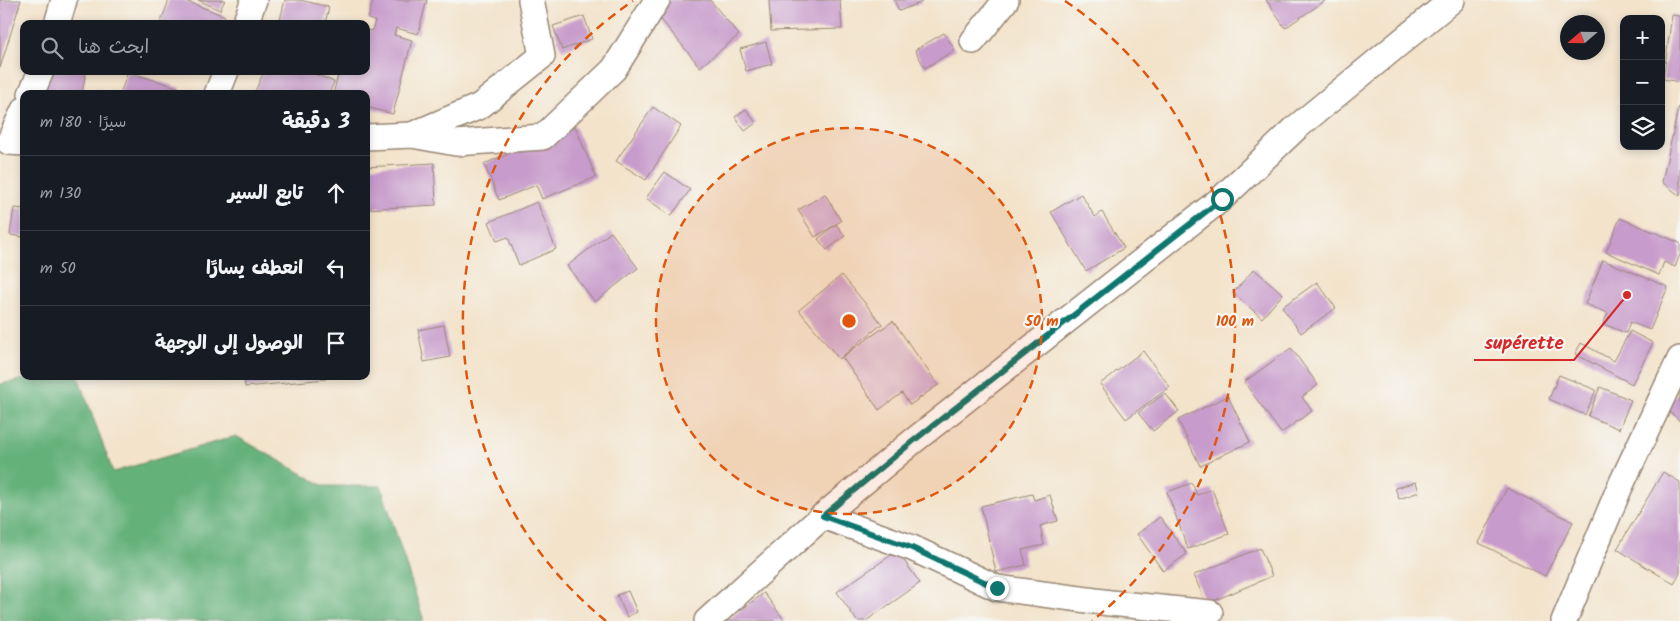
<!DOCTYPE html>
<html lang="ar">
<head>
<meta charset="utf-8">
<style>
  :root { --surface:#171b24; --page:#242831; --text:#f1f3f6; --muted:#9ea1a6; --line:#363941 }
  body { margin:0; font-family:Kalam,"Playpen Sans Arabic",sans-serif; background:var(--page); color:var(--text); direction:rtl }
  .controls { position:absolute; right:15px; top:15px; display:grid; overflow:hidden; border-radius:10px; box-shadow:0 2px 8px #0003 }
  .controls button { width:45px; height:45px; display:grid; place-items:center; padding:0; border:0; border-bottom:1px solid var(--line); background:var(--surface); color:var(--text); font:25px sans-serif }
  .compass { position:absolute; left:1560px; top:15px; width:45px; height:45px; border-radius:50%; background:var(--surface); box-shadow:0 2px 8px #0003; rotate:250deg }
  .stop { position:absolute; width:15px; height:15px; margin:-11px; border:4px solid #0f766e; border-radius:50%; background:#fff }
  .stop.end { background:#0f766e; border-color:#fff; box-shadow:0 1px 5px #0008 }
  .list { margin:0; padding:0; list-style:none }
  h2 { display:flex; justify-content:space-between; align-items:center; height:65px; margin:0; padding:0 20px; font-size:21px }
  h2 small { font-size:16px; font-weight:400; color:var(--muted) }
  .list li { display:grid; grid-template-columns:32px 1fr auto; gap:15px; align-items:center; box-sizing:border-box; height:75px; padding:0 20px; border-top:1px solid var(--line) }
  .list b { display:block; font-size:19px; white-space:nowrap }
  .list em { font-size:16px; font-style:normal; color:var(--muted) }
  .icon { flex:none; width:28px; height:28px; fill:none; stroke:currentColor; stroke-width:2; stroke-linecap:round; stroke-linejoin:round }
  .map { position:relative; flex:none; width:1680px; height:621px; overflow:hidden; direction:ltr }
  .search { position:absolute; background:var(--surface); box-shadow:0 2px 8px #0003; left:20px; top:20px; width:350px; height:55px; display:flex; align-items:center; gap:12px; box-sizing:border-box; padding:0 18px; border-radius:10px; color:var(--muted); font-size:19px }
  .panel { position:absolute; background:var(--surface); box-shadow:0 2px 8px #0003; left:20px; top:90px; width:350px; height:290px; border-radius:10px; direction:rtl }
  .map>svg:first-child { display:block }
  .forest { fill:#65b17a; stroke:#506e4c }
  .building { fill:#c79bcb }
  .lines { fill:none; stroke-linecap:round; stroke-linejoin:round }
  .minor-casing { stroke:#978674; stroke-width:28 }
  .minor { stroke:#fff; stroke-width:25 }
  .route { stroke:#0f766e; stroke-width:6 }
  .ring { fill:none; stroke:#df570d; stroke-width:2.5; stroke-dasharray:9 6 }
  .centre { fill:#df570d; stroke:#f6f6f2; stroke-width:2.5 }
  .ring-label { font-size:15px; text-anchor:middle; font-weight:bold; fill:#df570d; stroke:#f6f6f2; stroke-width:4.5; stroke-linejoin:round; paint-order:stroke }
  .leader { fill:none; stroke:#d62828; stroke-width:2 }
  .callout-dot { fill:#d62828; stroke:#f6f6f2; stroke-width:2 }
  .callout-label { font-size:19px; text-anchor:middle; font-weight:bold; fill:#d62828; stroke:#f6f6f2; stroke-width:4.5; stroke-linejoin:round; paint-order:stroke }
</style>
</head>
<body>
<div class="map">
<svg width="1680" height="621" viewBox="0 0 1680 621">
  <rect width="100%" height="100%" fill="#f6f6f2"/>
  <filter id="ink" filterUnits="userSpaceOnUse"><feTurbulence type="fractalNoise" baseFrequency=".02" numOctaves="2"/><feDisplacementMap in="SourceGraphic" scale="10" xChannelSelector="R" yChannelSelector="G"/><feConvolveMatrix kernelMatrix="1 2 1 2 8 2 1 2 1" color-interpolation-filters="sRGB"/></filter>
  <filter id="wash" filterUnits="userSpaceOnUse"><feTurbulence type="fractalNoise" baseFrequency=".0096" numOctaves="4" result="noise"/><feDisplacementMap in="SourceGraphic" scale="20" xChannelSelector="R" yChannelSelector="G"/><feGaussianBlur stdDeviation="1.12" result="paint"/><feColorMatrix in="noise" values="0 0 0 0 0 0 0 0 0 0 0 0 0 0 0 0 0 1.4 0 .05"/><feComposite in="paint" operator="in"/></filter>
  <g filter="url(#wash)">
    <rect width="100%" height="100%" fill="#f3e3cb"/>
    <polygon class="forest" points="41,376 78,376 113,472 236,436 324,486 381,486 424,621 0,621 0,384"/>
    <g id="blocks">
      <g class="building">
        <polygon points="0,0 21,0 0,68"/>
        <polygon points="169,0 183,0 225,16 222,24 160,24"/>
        <polygon points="198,0 225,0 220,10"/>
        <polygon points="285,0 300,0 329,7 325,24 279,24"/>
        <polygon points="373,0 427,0 418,34 396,28 394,35 412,40 393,114 366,107 366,94 333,94 339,71 366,71 366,30 372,31 375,21 368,19"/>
        <polygon points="667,0 710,0 739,35 700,67 654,11"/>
        <polygon points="769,0 840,0 842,29 771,31"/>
        <polygon points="894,0 921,0 922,2 899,11"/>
        <polygon points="1266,0 1326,0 1285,28"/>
        <polygon points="1672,15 1680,16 1680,82 1663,79"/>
        <polygon points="584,16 592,39 562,50 553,26"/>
        <polygon points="944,33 955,50 925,68 915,50"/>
        <polygon points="766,42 772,64 746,71 740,49"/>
        <polygon points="45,71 86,71 82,94 41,94"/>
        <polygon points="264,71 308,71 334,82 329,94 254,94"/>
        <polygon points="128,72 180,88 178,94 120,94"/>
        <polygon points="1679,105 1680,105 1680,196 1662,182"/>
        <polygon points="653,107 681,126 646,180 616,161"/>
        <polygon points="746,109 756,123 745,131 735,117"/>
        <polygon points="575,126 596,177 542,199 536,185 499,200 484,164"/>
        <polygon points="434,163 436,205 366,209 366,167"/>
        <polygon points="665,172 690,190 671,216 646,198"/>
        <polygon points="825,194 841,221 815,237 798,210"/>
        <polygon points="1081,194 1095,217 1102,212 1124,248 1086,271 1051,212"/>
        <polygon points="537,202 556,249 519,265 508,237 497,241 489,222"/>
        <polygon points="14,208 24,209 24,237 10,235"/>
        <polygon points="1620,218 1680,243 1680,255 1675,267 1664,262 1659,275 1606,252"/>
        <polygon points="836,224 845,236 827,250 818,239"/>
        <polygon points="611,232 638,268 595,302 567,266"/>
        <polygon points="1603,260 1668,287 1650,330 1630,322 1626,333 1603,324 1608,313 1585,304"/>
        <polygon points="1254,269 1283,294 1262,318 1233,293"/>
        <polygon points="842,275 882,324 839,359 799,310"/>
        <polygon points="1317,282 1336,308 1301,333 1282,307"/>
        <polygon points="893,321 938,385 910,405 902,393 879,410 842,357"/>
        <polygon points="444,325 450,357 424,362 418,330"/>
        <polygon points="1630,331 1653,343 1632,384 1575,354 1581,343 1614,361"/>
        <polygon points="1291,348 1318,385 1302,397 1312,411 1281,433 1244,382"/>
        <polygon points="1143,351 1170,387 1126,419 1100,384"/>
        <polygon points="1559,375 1596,390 1585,415 1549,399"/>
        <polygon points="244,376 326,376 326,379 245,387"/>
        <polygon points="1600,387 1631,400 1619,429 1588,416"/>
        <polygon points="1680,390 1680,421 1665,408"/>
        <polygon points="1165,393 1179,411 1153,431 1138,413"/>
        <polygon points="1228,396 1250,442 1200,466 1178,420"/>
        <polygon points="1663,472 1680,482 1680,573 1674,584 1617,549"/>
        <polygon points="1416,482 1419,492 1399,499 1395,488"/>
        <polygon points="1192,483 1197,495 1212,489 1229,534 1188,549 1167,492"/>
        <polygon points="1507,488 1573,522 1545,576 1479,543"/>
        <polygon points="1032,494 1034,500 1050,495 1058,521 1040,526 1044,545 1022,550 1026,565 996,572 981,506"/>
        <polygon points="1160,517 1187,554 1163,571 1137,534"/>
        <polygon points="1260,548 1272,576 1206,604 1194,575"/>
        <polygon points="897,551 920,583 866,621 857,621 837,592"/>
        <polygon points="628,591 637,612 627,617 617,595"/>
        <polygon points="764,593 785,621 726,621"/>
      </g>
    </g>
  </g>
  <g filter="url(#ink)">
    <use href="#blocks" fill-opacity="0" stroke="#978674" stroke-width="1"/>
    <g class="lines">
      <defs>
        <g id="minor">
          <polyline points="57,24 64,0"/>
          <polyline points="245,24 254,0"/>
          <polyline points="973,41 1006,0"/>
          <polyline points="31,94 41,71"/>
          <polyline points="217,94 226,71"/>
          <polyline points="24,110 9,142 24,143"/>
          <polyline points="412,135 480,106 542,56 531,0"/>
          <polyline points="366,137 412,135 456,143 543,137 614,69 657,0"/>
          <polyline points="823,516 912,548 997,588 1110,603 1210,613"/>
          <polyline points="707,621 823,516 912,442 1221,199 1297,127 1452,0"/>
          <polyline points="1564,621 1619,489 1680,359"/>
        </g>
      </defs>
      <use href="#minor" class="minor-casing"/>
      <use href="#minor" class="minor"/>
    </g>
  </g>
  <g class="lines" filter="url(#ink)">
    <polyline class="route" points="997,588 912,548 823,516 912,442 1222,199"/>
  </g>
  <circle cx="849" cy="321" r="193" fill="#df570d" fill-opacity=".12"/>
  <g class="ring">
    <circle cx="849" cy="321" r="193"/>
    <path d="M606 621A386 386 0 0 1 633 1M1065 1A386 386 0 0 1 1092 621"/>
  </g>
  <circle cx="849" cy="321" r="8" class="centre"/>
  <g class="ring-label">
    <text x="1042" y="326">50 m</text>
    <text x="1235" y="326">100 m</text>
  </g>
  <path class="leader" d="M1627 295L1574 360H1474"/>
  <circle class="callout-dot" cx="1627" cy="295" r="5"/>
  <g class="callout-label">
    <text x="1524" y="349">supérette</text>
  </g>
</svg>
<div class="controls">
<button>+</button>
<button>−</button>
<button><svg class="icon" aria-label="layers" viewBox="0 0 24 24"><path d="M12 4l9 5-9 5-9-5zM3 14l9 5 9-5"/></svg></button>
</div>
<svg class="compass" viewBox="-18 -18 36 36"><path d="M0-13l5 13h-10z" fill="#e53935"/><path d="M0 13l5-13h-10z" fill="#9ea1a6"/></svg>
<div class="stop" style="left:1222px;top:199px"></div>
<div class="stop end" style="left:997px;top:588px"></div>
<div class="search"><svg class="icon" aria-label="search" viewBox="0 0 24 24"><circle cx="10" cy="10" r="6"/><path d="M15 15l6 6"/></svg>ابحث هنا</div>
<section class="panel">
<h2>3 دقيقة<small>سيرًا · 180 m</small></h2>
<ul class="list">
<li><svg class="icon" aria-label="ahead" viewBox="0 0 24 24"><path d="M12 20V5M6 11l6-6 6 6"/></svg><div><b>تابع السير</b></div><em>130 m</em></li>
<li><svg class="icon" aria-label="left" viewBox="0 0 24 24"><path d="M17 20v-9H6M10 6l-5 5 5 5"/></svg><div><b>انعطف يسارًا</b></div><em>50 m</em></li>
<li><svg class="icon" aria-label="arrive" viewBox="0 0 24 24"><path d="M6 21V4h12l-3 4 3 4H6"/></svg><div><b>الوصول إلى الوجهة</b></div></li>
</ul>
</section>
</div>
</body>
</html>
